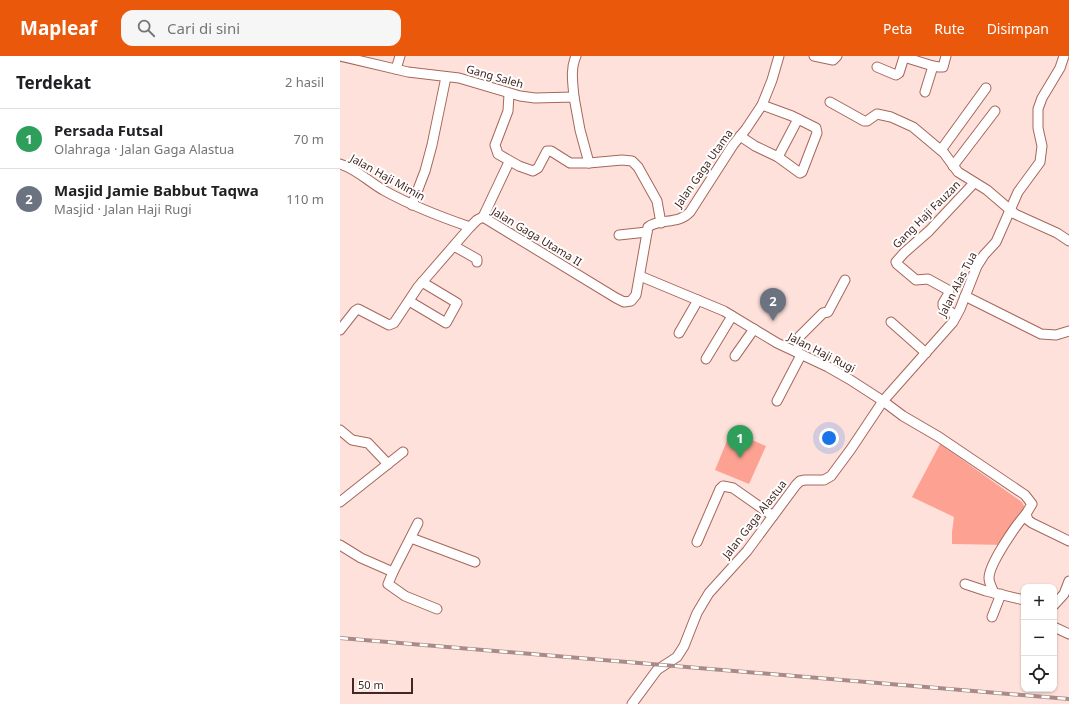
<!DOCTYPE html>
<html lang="id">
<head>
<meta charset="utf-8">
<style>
  :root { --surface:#fff; --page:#f6f6f6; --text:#202124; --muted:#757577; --line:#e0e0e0; --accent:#ea580c }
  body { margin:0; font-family:"Noto Sans",sans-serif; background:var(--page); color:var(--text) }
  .controls { position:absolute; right:12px; bottom:12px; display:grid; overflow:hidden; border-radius:8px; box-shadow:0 1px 3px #0004 }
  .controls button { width:36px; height:36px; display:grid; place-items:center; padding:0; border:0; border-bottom:1px solid var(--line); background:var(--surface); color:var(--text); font:20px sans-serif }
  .scale { position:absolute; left:12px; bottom:10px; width:61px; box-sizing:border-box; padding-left:4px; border:2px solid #422722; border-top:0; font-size:11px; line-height:14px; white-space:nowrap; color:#422722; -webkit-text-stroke:3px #fff; paint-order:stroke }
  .you { position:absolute; left:489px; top:382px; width:14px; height:14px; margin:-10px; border:3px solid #fff; border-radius:50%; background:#1a73e8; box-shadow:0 0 0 6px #1a73e833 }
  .badge { display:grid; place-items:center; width:26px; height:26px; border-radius:50%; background:var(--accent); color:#fff; font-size:13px; font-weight:700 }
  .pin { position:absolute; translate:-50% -33px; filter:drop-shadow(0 1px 2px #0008) }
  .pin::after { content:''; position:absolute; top:21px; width:14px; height:12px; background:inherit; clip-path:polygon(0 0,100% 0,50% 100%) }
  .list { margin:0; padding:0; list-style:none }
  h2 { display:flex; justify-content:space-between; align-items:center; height:52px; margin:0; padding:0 16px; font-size:17px }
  h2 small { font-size:13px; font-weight:400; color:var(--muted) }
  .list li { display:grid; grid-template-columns:26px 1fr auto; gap:12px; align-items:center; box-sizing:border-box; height:60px; padding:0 16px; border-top:1px solid var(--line) }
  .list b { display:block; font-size:15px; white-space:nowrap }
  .list p { margin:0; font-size:13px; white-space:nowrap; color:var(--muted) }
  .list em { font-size:13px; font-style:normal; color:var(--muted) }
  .icon { flex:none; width:22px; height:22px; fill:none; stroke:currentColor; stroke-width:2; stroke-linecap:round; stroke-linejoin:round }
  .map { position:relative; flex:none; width:729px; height:648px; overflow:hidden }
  header { display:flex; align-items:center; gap:24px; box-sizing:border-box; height:56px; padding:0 20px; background:var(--accent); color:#fff }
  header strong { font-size:19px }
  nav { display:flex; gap:22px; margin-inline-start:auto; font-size:14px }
  .search { width:280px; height:36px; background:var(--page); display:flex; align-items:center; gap:10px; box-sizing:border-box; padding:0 14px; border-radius:12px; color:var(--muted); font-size:15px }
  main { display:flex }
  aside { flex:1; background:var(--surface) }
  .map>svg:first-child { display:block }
  .green { fill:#fda292 }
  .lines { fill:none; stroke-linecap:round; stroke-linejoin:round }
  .minor-casing { stroke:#a6675b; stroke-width:11 }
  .minor { stroke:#fff; stroke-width:9 }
  .rail-casing { stroke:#a88b86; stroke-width:4 }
  .rail { stroke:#fff; stroke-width:2.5; stroke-dasharray:8; stroke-linecap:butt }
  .labels { text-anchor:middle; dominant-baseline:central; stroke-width:4; stroke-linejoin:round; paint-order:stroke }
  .street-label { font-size:11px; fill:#422722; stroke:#fff }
</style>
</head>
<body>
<header>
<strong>Mapleaf</strong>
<div class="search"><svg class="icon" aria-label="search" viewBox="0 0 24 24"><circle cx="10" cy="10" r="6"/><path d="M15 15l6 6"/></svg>Cari di sini</div>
<nav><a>Peta</a><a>Rute</a><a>Disimpan</a></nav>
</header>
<main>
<aside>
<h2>Terdekat<small>2 hasil</small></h2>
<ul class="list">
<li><span class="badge" style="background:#2e9e5b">1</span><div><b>Persada Futsal</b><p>Olahraga · Jalan Gaga Alastua</p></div><em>70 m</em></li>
<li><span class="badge" style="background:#6b7280">2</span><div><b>Masjid Jamie Babbut Taqwa</b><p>Masjid · Jalan Haji Rugi</p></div><em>110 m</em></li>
</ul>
</aside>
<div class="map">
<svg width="729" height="648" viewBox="0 0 729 648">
  <rect width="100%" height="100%" fill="#ffe1db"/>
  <g class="green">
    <polygon points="391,375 426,390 409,428 375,414"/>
    <polygon points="600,388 682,446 686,454 669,489 612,488 612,476 614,461 572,441"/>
  </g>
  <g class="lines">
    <defs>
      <g id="minor">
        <polyline points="0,0 68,16 119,22 180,40 195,42 234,41 240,74 249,107"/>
        <polyline points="474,0 493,4 497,0"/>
        <polyline points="593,10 599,11 603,11 606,0"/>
        <polyline points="537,11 556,19 559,17 564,1 593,10 585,36"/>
        <polyline points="56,13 60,0"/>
        <polyline points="169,38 168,55 155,89 158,98 179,110 193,115 198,112 207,95 211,95 230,107 249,107 282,104 292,105 298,111 317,145 321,167"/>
        <path d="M234,41C233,28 230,13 236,0"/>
        <polyline points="490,46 524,65 527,65 537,58 551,61 573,71 604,97 618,116 647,134 675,158 717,177 729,185"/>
        <polyline points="400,80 415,90 438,101 460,117 462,116 477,77 476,72 452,60 422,49"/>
        <polyline points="601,94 646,32"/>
        <polyline points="438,101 458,63"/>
        <path d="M0,108C17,113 30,127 45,135C72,150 101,161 130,171"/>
        <polyline points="613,110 655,55"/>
        <polyline points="72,149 85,115 92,89 106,21"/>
        <polyline points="143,161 169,106"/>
        <polyline points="279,179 307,176"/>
        <polyline points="114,190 137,203 137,206"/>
        <polyline points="300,220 384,255 437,287 488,311 509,323 543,345 563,360 599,381 685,439 692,448 686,458 688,464 692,467 729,485"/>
        <polyline points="625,240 701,278 716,279 729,275"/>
        <polyline points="69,245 106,267 117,247 82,226"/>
        <polyline points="616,260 603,250 603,247 609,237 608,234 588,223 576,224 557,208 556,206 564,197 589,175 634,127"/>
        <polyline points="551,266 586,297"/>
        <path d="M0,274L15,255L18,253L49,269L54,267L78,231L130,171L137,164L143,161L276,242L284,246L291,245L296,239L308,171C320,162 338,169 350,156L393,89L406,73L422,49L432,24L439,0"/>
        <polyline points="339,277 358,244"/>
        <polyline points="457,296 460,280 483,257 488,256 505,224"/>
        <polyline points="395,300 414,273"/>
        <polyline points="366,303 392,260"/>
        <polyline points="437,345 461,299"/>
        <polyline points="0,374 12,384 28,387 48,408"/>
        <polyline points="0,446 63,396"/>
        <polyline points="78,467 53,516 48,528 65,540 97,553"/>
        <polyline points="71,482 135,506"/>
        <polyline points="357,486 380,433 383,430 393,432 433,460"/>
        <polyline points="0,489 21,502 53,516"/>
        <polyline points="625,528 646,535 684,544"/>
        <path d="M654,537C652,532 649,527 649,522C649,508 676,469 686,458"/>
        <polyline points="714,549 724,538 729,525"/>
        <polyline points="652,561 661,538"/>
        <polyline points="714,571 729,578"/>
        <polyline points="292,648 317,614 337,601 344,590 357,557 369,537 407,495 456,429 460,425 465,424 484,424 491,420 511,393 543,345 613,266 620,253 637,210 644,199 656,186 678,136 700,106 702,90 698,72 698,53 702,42 720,12 724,0"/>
      </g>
    </defs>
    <use href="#minor" class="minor-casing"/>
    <use href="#minor" class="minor"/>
    <defs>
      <polyline id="rail" points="0,582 729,643"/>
    </defs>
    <use href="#rail" class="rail-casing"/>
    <use href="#rail" class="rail"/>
  </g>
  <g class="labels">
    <g class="street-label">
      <text transform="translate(155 20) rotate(16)">Gang Saleh</text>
      <text transform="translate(363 112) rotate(-55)">Jalan Gaga Utama</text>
      <text transform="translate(48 121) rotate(29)">Jalan Haji Mimin</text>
      <text transform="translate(586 158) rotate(-45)">Gang Haji Fauzan</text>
      <text transform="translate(197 180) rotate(31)">Jalan Gaga Utama II</text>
      <text transform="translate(617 228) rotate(-63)">Jalan Alas Tua</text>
      <text transform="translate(482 296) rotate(27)">Jalan Haji Rugi</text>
      <text transform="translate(414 463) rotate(-52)">Jalan Gaga Alastua</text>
    </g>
  </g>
</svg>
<div class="controls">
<button>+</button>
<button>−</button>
<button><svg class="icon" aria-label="locate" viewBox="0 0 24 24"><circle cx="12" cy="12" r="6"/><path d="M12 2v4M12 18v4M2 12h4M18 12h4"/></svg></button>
</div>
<div class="scale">50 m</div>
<div class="you"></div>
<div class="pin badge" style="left:400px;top:402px;background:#2e9e5b">1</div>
<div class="pin badge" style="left:433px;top:265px;background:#6b7280">2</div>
</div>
</main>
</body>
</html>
